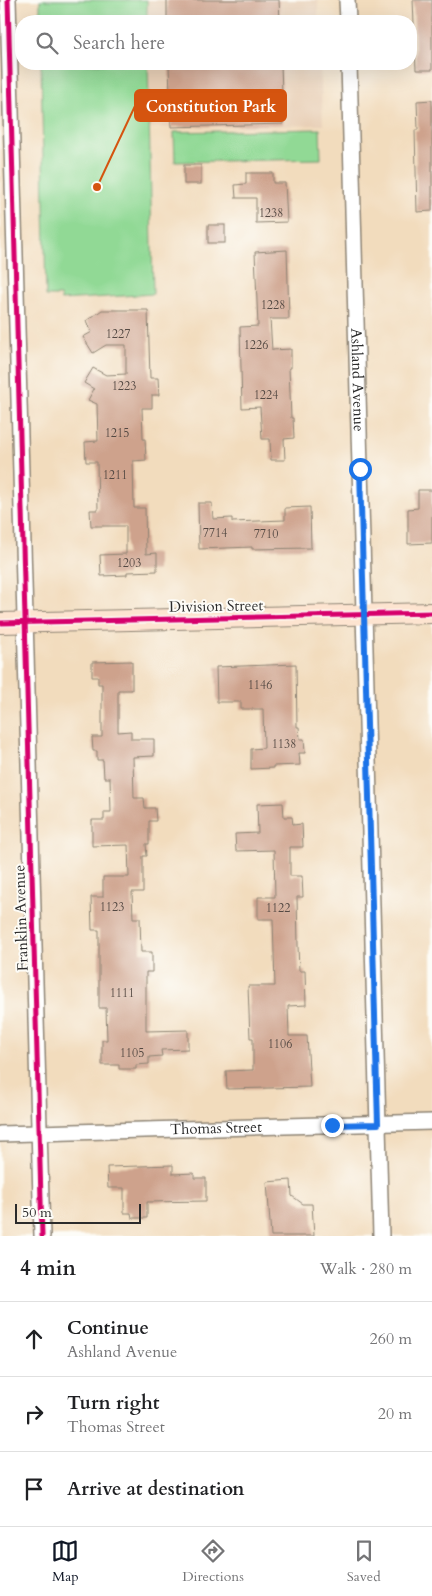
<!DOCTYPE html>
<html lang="en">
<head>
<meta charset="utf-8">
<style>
  :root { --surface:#fff; --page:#f6f6f6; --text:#202124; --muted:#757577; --line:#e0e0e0; --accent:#111827 }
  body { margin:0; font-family:Cardo,serif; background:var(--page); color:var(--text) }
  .scale { position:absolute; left:15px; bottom:12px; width:126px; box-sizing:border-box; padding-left:5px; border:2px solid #2b2b2b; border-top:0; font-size:14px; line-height:18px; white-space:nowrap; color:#2b2b2b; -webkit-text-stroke:4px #fdfcf7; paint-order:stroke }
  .stop { position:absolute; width:15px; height:15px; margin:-11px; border:4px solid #1a73e8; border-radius:50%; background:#fff }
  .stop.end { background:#1a73e8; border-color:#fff; box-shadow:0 1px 5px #0008 }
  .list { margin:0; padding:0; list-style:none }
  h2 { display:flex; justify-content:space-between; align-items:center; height:65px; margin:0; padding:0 20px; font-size:21px }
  h2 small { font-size:16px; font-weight:400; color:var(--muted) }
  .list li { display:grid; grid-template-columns:32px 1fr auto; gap:15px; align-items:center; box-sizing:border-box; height:75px; padding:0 20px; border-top:1px solid var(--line) }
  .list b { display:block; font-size:19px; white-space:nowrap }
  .list p { margin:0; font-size:16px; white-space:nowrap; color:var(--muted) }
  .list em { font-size:16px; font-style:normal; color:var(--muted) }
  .icon { flex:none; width:28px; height:28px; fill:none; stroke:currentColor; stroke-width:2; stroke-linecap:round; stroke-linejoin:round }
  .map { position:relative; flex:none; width:432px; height:1236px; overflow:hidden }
  .search { position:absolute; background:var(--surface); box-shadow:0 5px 20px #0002; left:15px; right:15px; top:15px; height:55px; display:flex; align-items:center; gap:12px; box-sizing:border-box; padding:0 18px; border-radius:20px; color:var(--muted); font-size:19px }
  .sheet { height:290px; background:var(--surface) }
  nav { display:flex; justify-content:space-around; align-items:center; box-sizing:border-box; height:70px; border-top:1px solid var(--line); background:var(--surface); font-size:14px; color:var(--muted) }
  nav a { display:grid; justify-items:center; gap:2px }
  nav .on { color:var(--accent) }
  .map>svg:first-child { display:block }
  .built { fill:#e8cfb6 }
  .green { fill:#91d995; stroke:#5e8260 }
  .building { fill:#cea28c }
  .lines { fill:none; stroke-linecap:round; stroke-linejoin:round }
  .street-casing { stroke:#8e8474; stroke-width:18 }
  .secondary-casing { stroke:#8e8474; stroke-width:22 }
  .street { stroke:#fff; stroke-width:15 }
  .secondary { stroke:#fde4d0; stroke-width:20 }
  .cycleway-casing { stroke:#fdfcf7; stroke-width:8 }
  .cycleway { stroke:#d6006c; stroke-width:5 }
  .route { stroke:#1a73e8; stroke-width:6 }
  .labels { text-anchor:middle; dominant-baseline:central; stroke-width:4; stroke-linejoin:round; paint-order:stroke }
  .number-label { font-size:12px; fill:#544943 }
  .street-label { font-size:15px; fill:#2b2b2b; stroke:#fdfcf7 }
  .leader { fill:none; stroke:#d5540f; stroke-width:2 }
  .callout-dot { fill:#d5540f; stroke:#fdfcf7; stroke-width:2 }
  .callout { fill:#d5540f; stroke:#d5540f; stroke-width:2 }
  .callout-label { font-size:16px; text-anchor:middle; font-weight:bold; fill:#fff }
</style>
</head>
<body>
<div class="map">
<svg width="432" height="1236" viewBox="0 0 432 1236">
  <rect width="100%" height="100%" fill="#fdfcf7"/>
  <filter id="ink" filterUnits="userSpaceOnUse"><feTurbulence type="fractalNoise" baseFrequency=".02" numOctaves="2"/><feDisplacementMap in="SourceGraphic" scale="10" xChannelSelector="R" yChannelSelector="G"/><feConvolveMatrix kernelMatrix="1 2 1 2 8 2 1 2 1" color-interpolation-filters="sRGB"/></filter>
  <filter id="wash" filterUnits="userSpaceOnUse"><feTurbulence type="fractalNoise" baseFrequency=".0096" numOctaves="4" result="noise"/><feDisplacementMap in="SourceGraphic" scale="20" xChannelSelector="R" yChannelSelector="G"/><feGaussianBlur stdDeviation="1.12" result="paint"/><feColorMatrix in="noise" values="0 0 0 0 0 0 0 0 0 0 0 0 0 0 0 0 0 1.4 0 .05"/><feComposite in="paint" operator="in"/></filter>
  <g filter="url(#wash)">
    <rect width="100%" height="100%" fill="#f2dcbd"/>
    <g class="built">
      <polygon points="148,0 318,0 318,21 149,21"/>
      <polygon points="149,64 320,64 323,125 149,128"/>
    </g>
    <g class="green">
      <rect x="40" y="0" width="107" height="21"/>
      <polygon points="41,64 148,64 153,294 61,300 60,296 46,296"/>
      <polygon points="320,129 321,159 175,162 174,132"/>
    </g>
    <g id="blocks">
      <g class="building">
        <polygon points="167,0 279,0 280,21 167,21"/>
        <polygon points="413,0 432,0 432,70 416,70"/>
        <polygon points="194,64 281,64 283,124 171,127 169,65"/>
        <polygon points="432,100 432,211 417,212 415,130 418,130 417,101"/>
        <rect x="184" y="165" width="17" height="19"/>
        <polygon points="246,173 273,173 273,183 285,183 287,222 256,223 256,198 236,198 235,185 246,184"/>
        <rect x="208" y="225" width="17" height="18"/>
        <polygon points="287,250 289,319 270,319 272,350 291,349 291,368 289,368 291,418 293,418 294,438 284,439 285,460 271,460 270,439 262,439 260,407 242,408 240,327 258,326 255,252"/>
        <polygon points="102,310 148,310 150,378 158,378 159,395 152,395 152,408 142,408 143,439 145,439 146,460 133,461 134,508 145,508 146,554 157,553 157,571 127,572 127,575 101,576 100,555 126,554 126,526 91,526 90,510 98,510 97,462 86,462 85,442 98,441 97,404 88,400 94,389 84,383 93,368 106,375 126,374 126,345 106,345 93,353 83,337 92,332 86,321"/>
        <polygon points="418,490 432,490 432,543 408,544 408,509 418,508"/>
        <polygon points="198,503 212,503 213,519 232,518 232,522 285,520 285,508 310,507 311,548 252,549 252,547 199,549"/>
        <polygon points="132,661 132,690 118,690 118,732 131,731 131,739 154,739 154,756 133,757 134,798 144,798 145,808 155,808 156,821 149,821 149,844 146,844 147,856 143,856 143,892 132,892 133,918 140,918 141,952 152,952 152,972 146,972 146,1031 188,1030 188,1049 161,1050 162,1056 149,1057 149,1064 136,1065 136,1069 119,1069 119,1065 102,1065 102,1040 107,1040 106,1008 99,1008 99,930 92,930 91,897 103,897 103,877 129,877 128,845 92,846 92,820 104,820 104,812 111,812 110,778 104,778 103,760 97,760 97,751 93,751 92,737 102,737 102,684 98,684 98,677 92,677 92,662"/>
        <polygon points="296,664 297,727 299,727 300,739 304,739 305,753 299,753 300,765 273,766 273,768 251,769 251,749 264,748 263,709 241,709 241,702 217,702 216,667"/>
        <polygon points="283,803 284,817 292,817 293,825 302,824 303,847 290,847 290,876 302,876 303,897 297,897 298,946 299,971 305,971 306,1005 288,1006 289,1036 307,1036 310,1087 227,1089 226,1071 253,1070 253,1038 250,1038 248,986 275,986 273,919 258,919 258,897 275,897 274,850 236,851 235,834 258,833 257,804"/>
        <polygon points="173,1165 173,1174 194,1173 194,1178 206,1178 206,1201 147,1202 147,1218 132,1218 131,1213 124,1213 124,1188 108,1188 107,1167"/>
        <polygon points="291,1180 292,1196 303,1204 312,1204 314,1236 271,1236 267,1182"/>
      </g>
    </g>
  </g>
  <g filter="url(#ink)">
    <use href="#blocks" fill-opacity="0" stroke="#8e8474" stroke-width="1"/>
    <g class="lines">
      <defs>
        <g id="street">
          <polyline points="8,0 42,1236"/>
          <polyline points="347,0 348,21"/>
          <path id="s1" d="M349,64L381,1236"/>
          <path id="s2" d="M0,1134L432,1122"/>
        </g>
        <polyline id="secondary" points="0,623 432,613"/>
      </defs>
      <use href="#street" class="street-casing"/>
      <use href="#secondary" class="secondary-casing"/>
      <use href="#street" class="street"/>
      <use href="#secondary" class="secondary"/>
      <defs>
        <g id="cycleway">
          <polyline points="8,0 42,1236"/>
          <polyline points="0,623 432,613"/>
        </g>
      </defs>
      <use href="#cycleway" class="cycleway-casing"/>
      <use href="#cycleway" class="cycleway"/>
    </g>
  </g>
  <g class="lines" filter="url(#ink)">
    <polyline class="route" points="332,1125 378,1124 360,469"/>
  </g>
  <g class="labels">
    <g class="number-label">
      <text x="271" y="213">1238</text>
      <text x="273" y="305">1228</text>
      <text x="118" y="334">1227</text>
      <text x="256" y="345">1226</text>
      <text x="124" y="386">1223</text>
      <text x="266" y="395">1224</text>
      <text x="117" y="433">1215</text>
      <text x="115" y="475">1211</text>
      <text x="215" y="533">7714</text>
      <text x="266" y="534">7710</text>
      <text x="129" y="563">1203</text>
      <text x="260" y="685">1146</text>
      <text x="284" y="744">1138</text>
      <text x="112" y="907">1123</text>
      <text x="278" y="908">1122</text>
      <text x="122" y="993">1111</text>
      <text x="280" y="1044">1106</text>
      <text x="132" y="1053">1105</text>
    </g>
    <g class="street-label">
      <text stroke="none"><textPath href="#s1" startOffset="316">Ashland Avenue</textPath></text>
      <text transform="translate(216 606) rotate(-1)">Division Street</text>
      <text transform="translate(21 918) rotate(-92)">Franklin Avenue</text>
      <text stroke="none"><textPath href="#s2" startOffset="216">Thomas Street</textPath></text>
    </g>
  </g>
  <path class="leader" d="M97 187L135 106"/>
  <circle class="callout-dot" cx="97" cy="187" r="5"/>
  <rect class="callout" x="135" y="90" width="151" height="31" rx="5"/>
  <g class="callout-label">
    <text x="211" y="112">Constitution Park</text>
  </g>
</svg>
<div class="scale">50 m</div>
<div class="stop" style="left:360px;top:469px"></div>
<div class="stop end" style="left:332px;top:1125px"></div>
<div class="search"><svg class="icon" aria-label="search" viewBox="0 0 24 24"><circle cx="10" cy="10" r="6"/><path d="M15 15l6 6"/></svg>Search here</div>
</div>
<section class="sheet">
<h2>4 min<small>Walk · 280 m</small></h2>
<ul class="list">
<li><svg class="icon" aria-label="ahead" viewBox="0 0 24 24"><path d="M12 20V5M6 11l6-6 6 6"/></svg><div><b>Continue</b><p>Ashland Avenue</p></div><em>260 m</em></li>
<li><svg class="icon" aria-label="right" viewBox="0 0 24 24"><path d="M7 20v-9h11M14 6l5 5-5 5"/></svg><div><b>Turn right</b><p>Thomas Street</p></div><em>20 m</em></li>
<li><svg class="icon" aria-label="arrive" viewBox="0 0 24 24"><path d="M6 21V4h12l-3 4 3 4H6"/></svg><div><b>Arrive at destination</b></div></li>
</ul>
</section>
<nav>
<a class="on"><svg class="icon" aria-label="map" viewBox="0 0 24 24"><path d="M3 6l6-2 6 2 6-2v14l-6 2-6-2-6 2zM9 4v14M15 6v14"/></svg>Map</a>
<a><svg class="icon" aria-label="directions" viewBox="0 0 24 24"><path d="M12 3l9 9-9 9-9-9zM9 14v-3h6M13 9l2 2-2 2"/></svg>Directions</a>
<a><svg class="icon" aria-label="saved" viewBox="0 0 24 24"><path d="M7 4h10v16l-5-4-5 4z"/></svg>Saved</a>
</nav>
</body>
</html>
